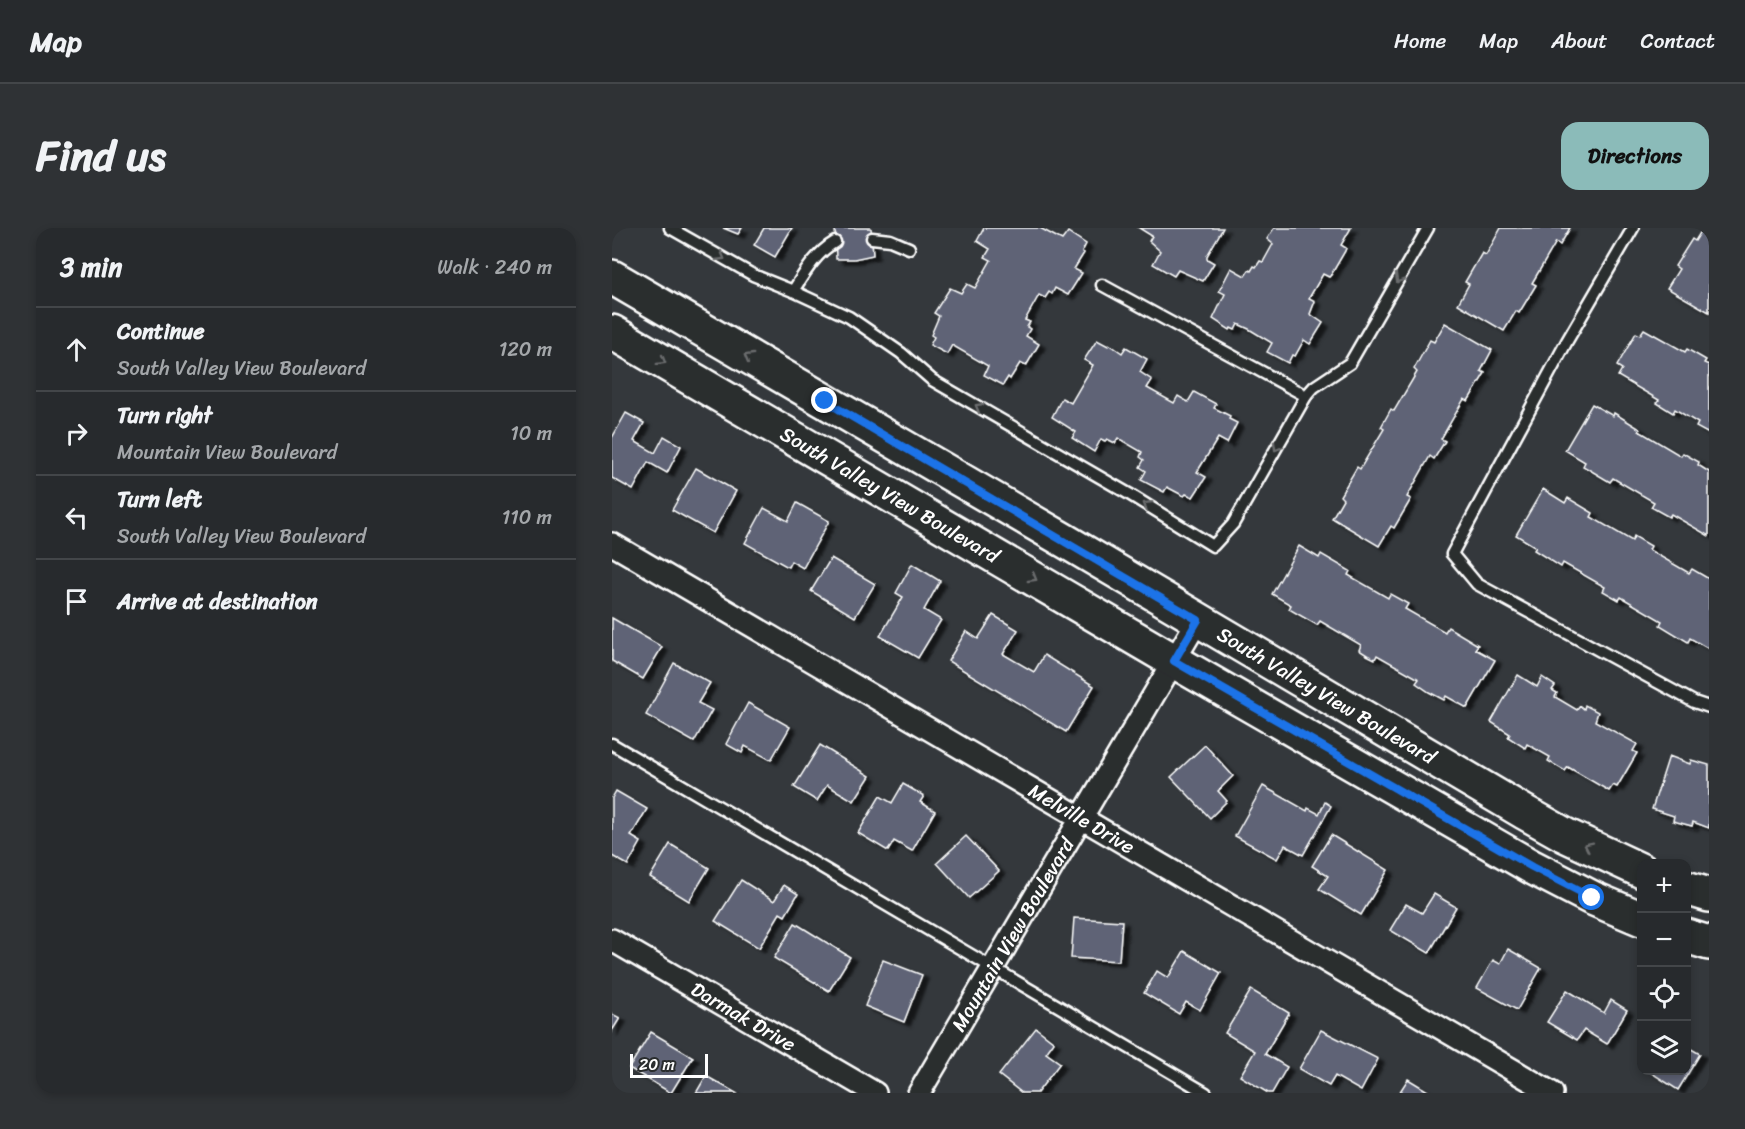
<!DOCTYPE html>
<html lang="en">
<head>
<meta charset="utf-8">
<style>
  :root { --surface:#272a2d; --page:#2f3235; --text:#f1f3f6; --muted:#a4a7aa; --line:#434649; --accent:#8bbbb9 }
  body { margin:0; font-family:Sriracha,sans-serif; background:var(--page); color:var(--text) }
  .controls { position:absolute; right:18px; bottom:18px; display:grid; overflow:hidden; border-radius:12px; box-shadow:0 3px 9px #0003 }
  .controls button { width:54px; height:54px; display:grid; place-items:center; padding:0; border:0; border-bottom:2px solid var(--line); background:var(--surface); color:var(--text); font:30px sans-serif }
  .scale { position:absolute; left:18px; bottom:15px; width:78px; box-sizing:border-box; padding-left:6px; border:3px solid #fff; border-top:0; font-size:16px; line-height:21px; white-space:nowrap; color:#fff; -webkit-text-stroke:4px #2a2d2e; paint-order:stroke }
  .stop { position:absolute; width:18px; height:18px; margin:-14px; border:4px solid #1a73e8; border-radius:50%; background:#fff }
  .stop.end { background:#1a73e8; border-color:#fff; box-shadow:0 2px 6px #0008 }
  .list { margin:0; padding:0; list-style:none }
  h2 { display:flex; justify-content:space-between; align-items:center; height:78px; margin:0; padding:0 24px; font-size:26px }
  h2 small { font-size:20px; font-weight:400; color:var(--muted) }
  .list li { display:grid; grid-template-columns:39px 1fr auto; gap:18px; align-items:center; box-sizing:border-box; height:84px; padding:0 24px; border-top:2px solid var(--line) }
  .list b { display:block; font-size:22px; white-space:nowrap }
  .list p { margin:0; font-size:20px; white-space:nowrap; color:var(--muted) }
  .list em { font-size:20px; font-style:normal; color:var(--muted) }
  .icon { flex:none; width:33px; height:33px; fill:none; stroke:currentColor; stroke-width:2; stroke-linecap:round; stroke-linejoin:round }
  .map { position:relative; flex:none; width:1097px; height:865px; overflow:hidden; border-radius:18px }
  header { display:flex; align-items:center; gap:36px; box-sizing:border-box; height:84px; padding:0 30px; background:var(--surface); border-bottom:2px solid var(--line) }
  header strong { font-size:28px }
  nav { display:flex; gap:33px; margin-inline-start:auto; font-size:21px }
  .intro { display:flex; align-items:center; justify-content:space-between; box-sizing:border-box; height:144px; padding:0 36px }
  h1 { margin:0; font-size:42px }
  .button { padding:15px 27px; border-radius:18px; background:var(--accent); color:#111; font-size:21px; font-weight:700 }
  main { display:flex; gap:36px; padding:0 36px }
  aside { flex:1; background:var(--surface); border-radius:18px; box-shadow:0 3px 9px #0003 }
  .map>svg:first-child { display:block }
  .building { fill:#5e6476; stroke:#fff; stroke-width:1.5; filter:url(#shadow) }
  .lines { fill:none; stroke-linecap:round; stroke-linejoin:round }
  .service-casing { stroke:#fff; stroke-width:15 }
  .minor-casing { stroke:#fff; stroke-width:26 }
  .primary-casing { stroke:#fff; stroke-width:38 }
  .service { stroke:#2a2d2e; stroke-width:10 }
  .minor { stroke:#2a2d2e; stroke-width:21 }
  .primary { stroke:#2a2d2e; stroke-width:33 }
  .oneway { stroke:#6a6c6d }
  .route { stroke:#1a73e8; stroke-width:8 }
  .labels { text-anchor:middle; dominant-baseline:central; stroke-width:4.5; stroke-linejoin:round; paint-order:stroke }
  .street-label { font-size:20px; fill:#fff; stroke:#2a2d2e }
</style>
</head>
<body>
<header>
<strong>Map</strong>
<nav><a>Home</a><a>Map</a><a>About</a><a>Contact</a></nav>
</header>
<div class="intro"><h1>Find us</h1><a class="button">Directions</a></div>
<main>
<aside>
<h2>3 min<small>Walk · 240 m</small></h2>
<ul class="list">
<li><svg class="icon" aria-label="ahead" viewBox="0 0 24 24"><path d="M12 20V5M6 11l6-6 6 6"/></svg><div><b>Continue</b><p>South Valley View Boulevard</p></div><em>120 m</em></li>
<li><svg class="icon" aria-label="right" viewBox="0 0 24 24"><path d="M7 20v-9h11M14 6l5 5-5 5"/></svg><div><b>Turn right</b><p>Mountain View Boulevard</p></div><em>10 m</em></li>
<li><svg class="icon" aria-label="left" viewBox="0 0 24 24"><path d="M17 20v-9H6M10 6l-5 5 5 5"/></svg><div><b>Turn left</b><p>South Valley View Boulevard</p></div><em>110 m</em></li>
<li><svg class="icon" aria-label="arrive" viewBox="0 0 24 24"><path d="M6 21V4h12l-3 4 3 4H6"/></svg><div><b>Arrive at destination</b></div></li>
</ul>
</aside>
<div class="map">
<svg width="1097" height="865" viewBox="0 0 1097 865">
  <defs>
    <filter id="shadow"><feDropShadow dx="6" dy="4" stdDeviation="1.5" flood-color="#0009"/></filter>
  </defs>
  <rect width="100%" height="100%" fill="#34383c"/>
  <filter id="ink" filterUnits="userSpaceOnUse"><feTurbulence type="fractalNoise" baseFrequency=".0167" numOctaves="2"/><feDisplacementMap in="SourceGraphic" scale="12" xChannelSelector="R" yChannelSelector="G"/><feConvolveMatrix kernelMatrix="1 2 1 2 8 2 1 2 1" color-interpolation-filters="sRGB"/></filter>
  <g filter="url(#ink)">
    <g class="building">
      <polygon points="111,0 130,0 126,6"/>
      <polygon points="152,0 180,0 163,29 142,17"/>
      <polygon points="223,0 259,0 261,27 242,31 224,31"/>
      <polygon points="372,0 428,0 450,12 456,4 474,16 470,24 472,25 462,41 470,45 456,67 443,60 440,66 437,64 433,70 427,67 413,92 418,94 415,99 418,101 414,108 427,116 414,138 408,135 398,151 396,149 391,157 372,147 376,138 340,117 335,126 318,117 322,109 319,107 327,88 322,85 338,60 349,65 355,56 363,60 379,32 373,29 378,21 365,13"/>
      <polygon points="527,0 611,0 595,28 595,31 602,35 591,53 566,42 562,48 541,36 548,23 537,13 540,8"/>
      <polygon points="662,0 739,0 729,17 734,20 733,23 719,47 717,49 711,46 697,70 703,73 698,86 711,95 698,116 692,112 683,128 680,127 676,135 655,124 660,115 637,101 626,96 623,102 619,100 618,102 601,91 613,66 607,63 619,40 633,48 637,42 639,43 642,38 644,39 648,33 651,34 661,16 655,11"/>
      <polygon points="889,0 958,0 948,17 944,14 920,55 924,57 907,85 904,83 892,103 846,76 857,56 853,54 870,25 874,27"/>
      <polygon points="1091,0 1097,0 1097,84 1055,60 1067,41 1063,38 1080,11 1083,13"/>
      <polygon points="833,95 880,122 869,143 873,145 856,173 852,171 829,211 833,213 822,231 818,228 795,269 799,271 782,300 779,298 767,318 720,290 731,271 728,268 745,239 748,241 772,201 769,199 779,181 782,183 805,144 802,141 818,112 822,114"/>
      <polygon points="1032,101 1073,124 1075,121 1094,132 1092,135 1097,137 1097,206 1084,199 1086,195 1063,181 1061,185 1045,175 1047,172 1006,148 1010,141 1005,138 1024,105 1028,107"/>
      <polygon points="485,112 496,118 497,116 510,125 514,119 535,131 528,144 540,152 535,160 562,175 566,168 576,174 582,164 604,176 602,180 618,188 617,191 625,195 615,215 606,210 585,244 594,249 581,269 574,266 572,268 555,259 552,264 529,252 534,243 528,239 532,232 528,229 530,224 506,210 503,215 495,211 493,213 489,211 482,224 460,210 464,204 440,189 450,170 459,175 481,137 472,132"/>
      <polygon points="980,176 1001,188 1002,185 1028,201 1027,203 1069,228 1071,225 1087,234 1086,237 1097,244 1097,308 1059,286 1057,289 1039,279 1042,274 1001,250 998,254 971,238 973,234 953,222"/>
      <polygon points="14,185 32,195 22,213 43,225 52,208 69,218 55,245 36,234 21,262 0,250 0,210"/>
      <polygon points="84,240 124,263 101,305 60,282"/>
      <polygon points="931,261 953,275 956,270 981,285 979,289 1020,313 1022,308 1039,318 1037,322 1077,345 1080,341 1097,351 1097,421 1078,410 1076,414 1048,397 1050,393 1009,369 1007,372 991,363 993,359 951,335 949,339 922,322 924,319 904,307"/>
      <polygon points="185,275 217,293 191,340 179,333 176,339 133,315 152,280 176,293"/>
      <polygon points="687,318 707,330 709,326 738,343 736,347 776,370 778,366 796,376 793,381 833,404 836,399 866,417 863,421 883,432 855,480 834,468 832,472 817,464 804,455 807,451 765,427 763,431 755,427 747,422 749,417 708,393 705,397 677,381 679,377 660,366"/>
      <polygon points="219,330 263,356 243,389 199,363"/>
      <polygon points="300,336 328,353 312,382 329,392 306,430 268,408 291,369 284,365"/>
      <polygon points="381,387 406,402 391,426 422,444 432,427 482,458 454,504 336,433 354,403 366,411"/>
      <polygon points="0,390 50,419 31,451 0,433"/>
      <polygon points="62,435 98,455 86,475 100,482 82,514 34,487"/>
      <polygon points="906,447 925,459 930,449 943,458 940,462 945,465 943,469 965,482 968,478 972,481 973,477 986,484 983,493 1025,516 1021,523 1025,525 1005,559 1001,557 997,563 956,539 953,543 936,533 938,529 915,516 913,520 896,509 898,506 879,494"/>
      <polygon points="136,475 178,499 159,532 133,518 130,525 114,516"/>
      <polygon points="208,517 258,548 242,573 215,557 205,573 182,559"/>
      <polygon points="593,517 621,548 606,563 615,573 598,590 559,549"/>
      <polygon points="1057,528 1078,536 1079,532 1097,537 1097,600 1081,594 1080,598 1061,593 1062,588 1040,581"/>
      <polygon points="291,556 312,568 308,574 323,583 300,623 282,613 276,623 246,605 268,568 280,575"/>
      <polygon points="651,558 695,583 696,580 707,586 713,574 719,578 691,627 673,617 665,631 623,608"/>
      <polygon points="4,563 35,581 19,608 29,614 16,637 0,628 0,570"/>
      <polygon points="719,607 776,642 749,687 707,661 716,648 700,638"/>
      <polygon points="354,608 387,643 357,670 325,635"/>
      <polygon points="58,616 97,640 77,673 38,649"/>
      <polygon points="129,652 162,673 172,657 186,666 173,688 168,685 147,720 103,693"/>
      <polygon points="822,666 844,679 817,725 778,702 794,676 810,685"/>
      <polygon points="462,690 510,693 507,733 459,730"/>
      <polygon points="183,695 238,729 217,763 162,730"/>
      <polygon points="896,721 929,740 905,782 865,760 881,732 888,736"/>
      <polygon points="572,723 609,745 588,782 574,774 567,786 532,765 545,743 556,750"/>
      <polygon points="271,732 310,747 292,794 253,778"/>
      <polygon points="639,762 677,785 653,826 675,839 660,865 656,865 628,848 643,823 613,805"/>
      <polygon points="955,762 992,785 999,772 1015,782 995,816 972,802 965,812 935,794"/>
      <polygon points="0,786 8,790 0,803"/>
      <polygon points="424,800 442,814 434,825 448,835 425,865 410,865 387,847"/>
      <polygon points="709,802 766,831 749,863 723,848 717,858 687,841"/>
      <polygon points="39,804 81,829 59,865 17,840"/>
      <polygon points="1074,818 1088,826 1066,862 1035,842 1074,842"/>
      <polygon points="94,848 124,865 84,865"/>
      <polygon points="796,851 819,865 787,865"/>
    </g>
    <g class="lines">
      <defs>
        <g id="service">
          <polyline points="58,0 141,47 181,63 237,89 289,125 320,152 517,266 601,318 621,296 694,168 702,159 738,135 816,0"/>
          <polyline points="1021,0 955,113 840,326 865,356 1082,474 1097,479"/>
          <polyline points="260,10 278,12 297,20"/>
          <polyline points="490,57 694,168"/>
          <path d="M181,63C193,44 204,25 223,14"/>
          <polyline points="0,516 594,865"/>
        </g>
        <g id="minor">
          <path id="s1" d="M0,316L940,865"/>
          <path id="s2" d="M0,712L263,865"/>
          <path id="s3" d="M307,865L586,392"/>
        </g>
        <g id="primary">
          <path id="s4" d="M0,49L450,311L912,584L953,607L1030,643"/>
          <path id="s5" d="M0,104L562,433L920,639L980,670L1030,691"/>
          <polyline points="1074,660 1097,667"/>
          <polyline points="1074,708 1097,715"/>
        </g>
      </defs>
      <use href="#service" class="service-casing"/>
      <use href="#minor" class="minor-casing"/>
      <use href="#primary" class="primary-casing"/>
      <use href="#service" class="service"/>
      <use href="#minor" class="minor"/>
      <use href="#primary" class="primary"/>
    </g>
    <defs><path id="oneway-chevron" d="M-2-3.5L2.5 0L-2 3.5" fill="none" stroke-width="1.6" stroke-linecap="round" stroke-linejoin="round" transform="scale(1.5)"/></defs>
    <g class="oneway">
      <use href="#oneway-chevron" transform="translate(109 29) rotate(30)"/>
      <use href="#oneway-chevron" transform="translate(787 51) rotate(120)"/>
      <use href="#oneway-chevron" transform="translate(136 129) rotate(-150)"/>
      <use href="#oneway-chevron" transform="translate(50 133) rotate(30)"/>
      <use href="#oneway-chevron" transform="translate(367 179) rotate(-150)"/>
      <use href="#oneway-chevron" transform="translate(665 219) rotate(120)"/>
      <use href="#oneway-chevron" transform="translate(535 277) rotate(-148)"/>
      <use href="#oneway-chevron" transform="translate(421 350) rotate(30)"/>
      <use href="#oneway-chevron" transform="translate(976 618) rotate(-154)"/>
    </g>
  </g>
  <g class="lines" filter="url(#ink)">
    <polyline class="route" points="213,173 586,392 562,433 920,639 980,670"/>
  </g>
  <g class="labels">
    <g class="street-label">
      <text stroke="none"><textPath href="#s5" startOffset="322">South Valley View Boulevard</textPath></text>
      <text stroke="none"><textPath href="#s4" startOffset="828">South Valley View Boulevard</textPath></text>
      <text stroke="none"><textPath href="#s1" startOffset="544">Melville Drive</textPath></text>
      <text stroke="none"><textPath href="#s3" startOffset="184">Mountain View Boulevard</textPath></text>
      <text stroke="none"><textPath href="#s2" startOffset="152">Darmak Drive</textPath></text>
    </g>
  </g>
</svg>
<div class="controls">
<button>+</button>
<button>−</button>
<button><svg class="icon" aria-label="locate" viewBox="0 0 24 24"><circle cx="12" cy="12" r="6"/><path d="M12 2v4M12 18v4M2 12h4M18 12h4"/></svg></button>
<button><svg class="icon" aria-label="layers" viewBox="0 0 24 24"><path d="M12 4l9 5-9 5-9-5zM3 14l9 5 9-5"/></svg></button>
</div>
<div class="scale">20 m</div>
<div class="stop" style="left:980px;top:670px"></div>
<div class="stop end" style="left:213px;top:173px"></div>
</div>
</main>
</body>
</html>
